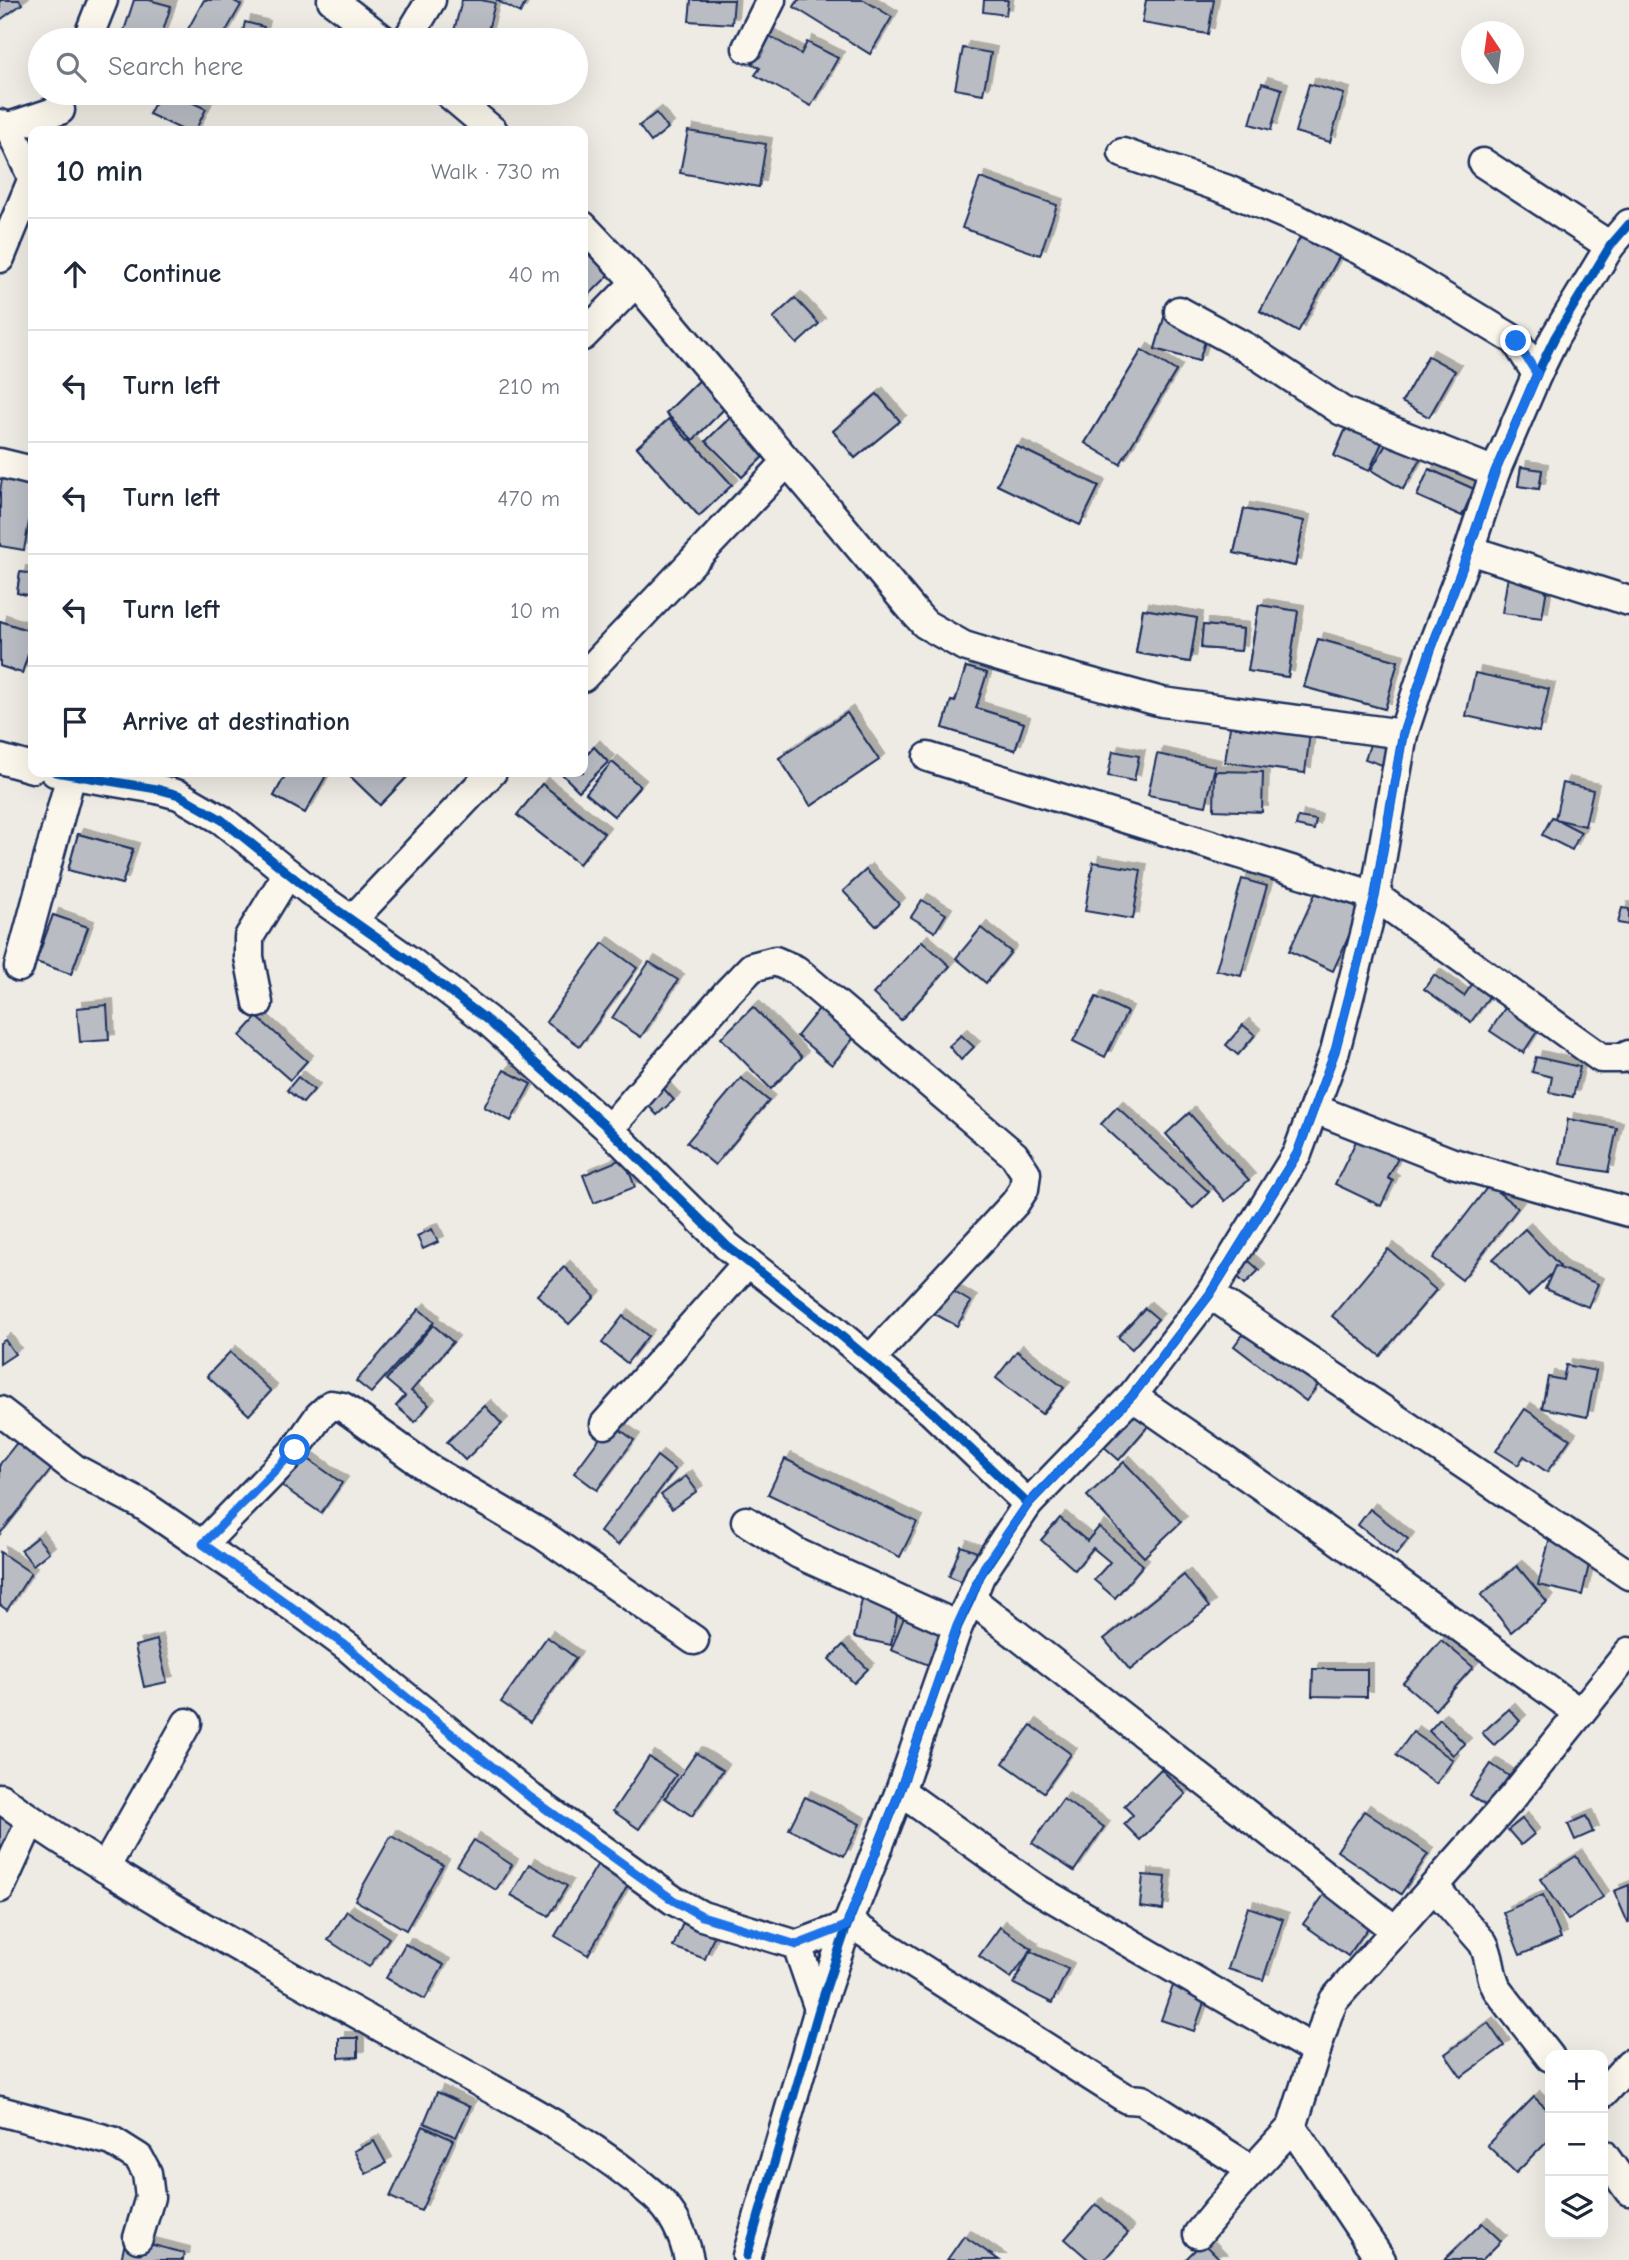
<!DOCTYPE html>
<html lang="en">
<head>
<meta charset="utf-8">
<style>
  :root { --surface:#fff; --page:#f6f6f7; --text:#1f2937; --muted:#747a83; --line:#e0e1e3 }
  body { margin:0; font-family:"Comic Neue",sans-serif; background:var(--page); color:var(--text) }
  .controls { position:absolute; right:21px; bottom:21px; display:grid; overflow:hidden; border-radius:14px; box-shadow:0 7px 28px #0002 }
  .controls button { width:63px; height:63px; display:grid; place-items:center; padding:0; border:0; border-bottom:2px solid var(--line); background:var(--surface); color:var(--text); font:35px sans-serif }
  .compass { position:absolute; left:1461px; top:21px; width:63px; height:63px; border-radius:50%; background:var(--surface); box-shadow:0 7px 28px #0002; rotate:347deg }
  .stop { position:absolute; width:21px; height:21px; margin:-16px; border:5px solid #1a73e8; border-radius:50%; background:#fff }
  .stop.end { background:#1a73e8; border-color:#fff; box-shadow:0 2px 7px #0008 }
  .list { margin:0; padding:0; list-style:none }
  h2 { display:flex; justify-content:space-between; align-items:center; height:91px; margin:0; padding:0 28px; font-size:30px }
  h2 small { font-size:23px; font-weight:400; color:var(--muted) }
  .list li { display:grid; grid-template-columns:46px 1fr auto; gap:21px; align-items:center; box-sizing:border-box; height:112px; padding:0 28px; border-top:2px solid var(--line) }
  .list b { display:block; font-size:26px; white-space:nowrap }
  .list em { font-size:23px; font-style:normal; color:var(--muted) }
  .icon { flex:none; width:38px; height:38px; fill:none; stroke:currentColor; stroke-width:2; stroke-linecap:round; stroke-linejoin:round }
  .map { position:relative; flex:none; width:1629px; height:2260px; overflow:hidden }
  .search { position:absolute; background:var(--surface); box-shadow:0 7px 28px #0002; left:28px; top:28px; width:560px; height:77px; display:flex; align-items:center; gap:18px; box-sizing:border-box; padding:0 24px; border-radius:38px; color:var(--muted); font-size:26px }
  .panel { position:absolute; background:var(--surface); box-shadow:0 7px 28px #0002; left:28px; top:126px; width:560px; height:651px; border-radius:14px }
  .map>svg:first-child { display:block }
  .building { fill:#b9bcc3; stroke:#1b2f5e; stroke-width:2; filter:url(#shadow) }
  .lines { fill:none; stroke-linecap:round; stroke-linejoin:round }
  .minor-casing { stroke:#1b2f5e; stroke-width:33 }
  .minor { stroke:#fbf7ec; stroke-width:28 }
  .cycleway-casing { stroke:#fbf7ec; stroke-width:13 }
  .cycleway { stroke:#0057b8; stroke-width:9 }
  .route { stroke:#1a73e8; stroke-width:9 }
</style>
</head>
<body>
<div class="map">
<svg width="1629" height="2260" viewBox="0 0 1629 2260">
  <defs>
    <filter id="shadow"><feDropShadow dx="6" dy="-6" stdDeviation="0" flood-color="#0004"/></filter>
  </defs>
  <rect width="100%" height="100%" fill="#eeebe4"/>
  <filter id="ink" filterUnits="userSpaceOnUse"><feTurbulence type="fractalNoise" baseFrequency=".0143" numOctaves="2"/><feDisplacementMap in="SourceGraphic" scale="14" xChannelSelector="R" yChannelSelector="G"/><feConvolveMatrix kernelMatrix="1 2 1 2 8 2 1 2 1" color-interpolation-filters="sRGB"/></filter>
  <g filter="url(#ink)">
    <g class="building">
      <polygon points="0,0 19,0 22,4 0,20"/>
      <polygon points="134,0 149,0 171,6 160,40 121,40"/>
      <polygon points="204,0 232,0 241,5 221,40 208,40 188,29"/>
      <polygon points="462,0 481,0 495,3 486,38 454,31"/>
      <polygon points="496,0 527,0 520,13"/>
      <polygon points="691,0 734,0 732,24 689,21"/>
      <polygon points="798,0 864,0 892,17 870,54 794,7"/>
      <polygon points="984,0 1008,0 1006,15 983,12"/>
      <polygon points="1146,0 1214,0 1208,34 1142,23"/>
      <polygon points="245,22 264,27 261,40 241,40"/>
      <polygon points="761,31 801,54 807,42 838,58 811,106 755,75 760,68 745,60"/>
      <polygon points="963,48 991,53 983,94 955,89"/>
      <polygon points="1262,83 1282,89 1271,130 1250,124"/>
      <polygon points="1309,84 1344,94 1330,142 1295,132"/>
      <polygon points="160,93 172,93 206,109 195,131 185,131 149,114"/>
      <polygon points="656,113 668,128 651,142 639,126"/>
      <polygon points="688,131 766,144 759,187 680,173"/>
      <polygon points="980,178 1057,205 1040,255 962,228"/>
      <polygon points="1306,227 1344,248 1298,332 1260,311"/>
      <polygon points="1306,227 1344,248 1298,332 1260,311"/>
      <polygon points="583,244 613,271 583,301"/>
      <polygon points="795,298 819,324 797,344 773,318"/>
      <polygon points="1166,311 1210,324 1199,361 1155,349"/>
      <polygon points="1166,311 1210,324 1199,361 1155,349"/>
      <polygon points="1142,350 1176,371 1120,464 1085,443"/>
      <polygon points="1142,350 1176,371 1120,464 1085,443"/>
      <polygon points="1428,356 1455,371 1429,417 1402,402"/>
      <polygon points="1428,356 1455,371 1429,417 1402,402"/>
      <polygon points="703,377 729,404 693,440 666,413"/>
      <polygon points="703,377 729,404 693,440 666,413"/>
      <polygon points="877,394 900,421 855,458 833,431"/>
      <polygon points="877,394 900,421 855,458 833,431"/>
      <polygon points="1355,408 1391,423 1369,471 1334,456"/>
      <polygon points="1355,408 1391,423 1369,471 1334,456"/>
      <polygon points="734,414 770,450 742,477 706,441"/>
      <polygon points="734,414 770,450 742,477 706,441"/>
      <polygon points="669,419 688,440 690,439 732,485 699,516 637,447"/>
      <polygon points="669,419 688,440 690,439 732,485 699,516 637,447"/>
      <polygon points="1397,426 1429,444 1403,489 1371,470"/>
      <polygon points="1397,426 1429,444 1403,489 1371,470"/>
      <polygon points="1016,446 1099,486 1080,525 997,485"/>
      <polygon points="1016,446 1099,486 1080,525 997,485"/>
      <polygon points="1521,467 1542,470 1539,489 1518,486"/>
      <polygon points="1521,467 1542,470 1539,489 1518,486"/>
      <polygon points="4,468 33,474 33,500 24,550 0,546 0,491"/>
      <polygon points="1429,469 1474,489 1462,516 1417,496"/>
      <polygon points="1429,469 1474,489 1462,516 1417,496"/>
      <polygon points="1244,509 1304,521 1295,566 1234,553"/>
      <polygon points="1244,509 1304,521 1295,566 1234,553"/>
      <polygon points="1509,570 1549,576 1542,618 1502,613"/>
      <polygon points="20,572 33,574 33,596 17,593"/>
      <polygon points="20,572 33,574 33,596 17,593"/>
      <polygon points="1259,605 1298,611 1288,677 1248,671"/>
      <polygon points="1259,605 1298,611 1288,677 1248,671"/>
      <polygon points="1143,609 1197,618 1190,662 1136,653"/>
      <polygon points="1143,609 1197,618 1190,662 1136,653"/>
      <polygon points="0,621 33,632 33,639 22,673 0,666"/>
      <polygon points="0,621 33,632 33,639 22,673 0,666"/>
      <polygon points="1203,625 1243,629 1241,651 1201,648"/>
      <polygon points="1203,625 1243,629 1241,651 1201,648"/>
      <polygon points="1318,639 1398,661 1385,709 1304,687"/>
      <polygon points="1318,639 1398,661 1385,709 1304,687"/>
      <polygon points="966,667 987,673 976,708 1024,723 1015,750 943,728 951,701 955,702"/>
      <polygon points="966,667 987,673 976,708 1024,723 1015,750 943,728 951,701 955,702"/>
      <polygon points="1475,673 1549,689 1539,732 1466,716"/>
      <polygon points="847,713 879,760 811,806 779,758"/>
      <polygon points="847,713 879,760 811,806 779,758"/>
      <polygon points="1231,720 1311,724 1305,773 1225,762"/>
      <polygon points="1372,739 1389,745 1382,765 1365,759"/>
      <polygon points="594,747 608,762 579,791 560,772 583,772 583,759"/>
      <polygon points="594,747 608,762 579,791 560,772 583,772 583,759"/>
      <polygon points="1113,751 1139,756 1134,781 1108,776"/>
      <polygon points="1157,754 1215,766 1206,806 1148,795"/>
      <polygon points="612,762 640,786 614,816 586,793"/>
      <polygon points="612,762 640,786 614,816 586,793"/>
      <polygon points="1215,771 1263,772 1262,812 1214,810"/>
      <polygon points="287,772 328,772 305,813 274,796"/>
      <polygon points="287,772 328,772 305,813 274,796"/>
      <polygon points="346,772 399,772 406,778 380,805"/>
      <polygon points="346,772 399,772 406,778 380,805"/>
      <polygon points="1563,783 1593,790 1585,826 1555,819"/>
      <polygon points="542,784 604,833 579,864 517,815"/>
      <polygon points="542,784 604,833 579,864 517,815"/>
      <polygon points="1298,817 1316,820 1314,830 1296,826"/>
      <polygon points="1552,817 1581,832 1572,850 1542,835"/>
      <polygon points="78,834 133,849 122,884 68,870"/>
      <polygon points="78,834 133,849 122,884 68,870"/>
      <polygon points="1093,862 1141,870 1133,919 1085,911"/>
      <polygon points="866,870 899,904 876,926 843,891"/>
      <polygon points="1242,879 1267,886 1241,976 1216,970"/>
      <polygon points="1319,885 1363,905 1333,971 1289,951"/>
      <polygon points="922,900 946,914 935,932 911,917"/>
      <polygon points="1622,908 1629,909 1629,925 1618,923"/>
      <polygon points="53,915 88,927 71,974 36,962"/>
      <polygon points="53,915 88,927 71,974 36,962"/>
      <polygon points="981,928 1011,952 986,983 956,958"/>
      <polygon points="922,941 950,966 901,1020 873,994"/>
      <polygon points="603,943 637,968 580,1046 546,1022"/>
      <polygon points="649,962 678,980 641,1037 612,1018"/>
      <polygon points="1434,975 1464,996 1475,980 1503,977 1471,1022 1424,989"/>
      <polygon points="1516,991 1549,1013 1523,1053 1490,1031"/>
      <polygon points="1096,997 1127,1012 1105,1057 1073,1041"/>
      <polygon points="826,1000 861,1029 832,1065 797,1036"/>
      <polygon points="107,1005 109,1040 80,1042 77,1008"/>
      <polygon points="753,1007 802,1057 771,1089 721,1038"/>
      <polygon points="257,1017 307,1061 290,1080 240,1036"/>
      <polygon points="1243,1025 1255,1035 1238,1055 1226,1045"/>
      <polygon points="961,1035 974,1047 961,1060 949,1046"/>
      <polygon points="1536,1057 1580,1067 1573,1097 1549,1092 1552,1077 1532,1072"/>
      <polygon points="504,1070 531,1084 511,1121 484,1107"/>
      <polygon points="298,1077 314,1090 303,1103 287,1090"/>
      <polygon points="741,1078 769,1101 715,1165 687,1142"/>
      <polygon points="663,1088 674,1100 657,1115 646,1103"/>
      <polygon points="1117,1107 1209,1192 1193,1208 1101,1124"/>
      <polygon points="1189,1113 1249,1180 1225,1201 1166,1134"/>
      <polygon points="1568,1119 1617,1128 1608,1172 1560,1164"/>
      <polygon points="1362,1129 1403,1148 1388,1178 1393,1181 1381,1206 1335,1184"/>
      <polygon points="624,1158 635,1187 594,1203 583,1175"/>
      <polygon points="1489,1185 1518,1208 1462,1280 1433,1258"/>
      <polygon points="432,1229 438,1242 423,1249 417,1236"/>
      <polygon points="1525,1229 1560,1266 1528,1296 1493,1259"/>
      <polygon points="1388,1249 1436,1290 1380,1356 1332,1316"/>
      <polygon points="1247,1259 1259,1270 1245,1284 1234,1273"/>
      <polygon points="1555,1266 1598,1284 1588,1307 1545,1289"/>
      <polygon points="564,1267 595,1297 569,1324 537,1295"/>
      <polygon points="946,1287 971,1302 957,1326 931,1312"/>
      <polygon points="1145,1308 1158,1319 1132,1349 1118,1337"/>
      <polygon points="419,1309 434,1322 371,1393 356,1381"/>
      <polygon points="623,1316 648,1336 627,1363 602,1343"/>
      <polygon points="1254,1319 1326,1374 1306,1401 1234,1346"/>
      <polygon points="433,1325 453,1342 411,1391 429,1405 415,1422 396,1406 405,1396 386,1380"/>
      <polygon points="5,1340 15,1354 0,1364 0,1343"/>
      <polygon points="1017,1351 1064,1388 1042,1414 996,1378"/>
      <polygon points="230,1352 271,1391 249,1415 207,1376"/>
      <polygon points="1566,1365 1596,1371 1587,1417 1542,1408 1548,1377 1563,1380"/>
      <polygon points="485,1406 502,1424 465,1460 447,1442"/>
      <polygon points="1525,1409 1570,1439 1547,1472 1524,1456 1518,1465 1496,1451"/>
      <polygon points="1131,1410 1149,1425 1119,1460 1102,1445"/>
      <polygon points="611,1423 634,1440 597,1490 574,1473"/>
      <polygon points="23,1435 57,1462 0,1534 0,1464"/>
      <polygon points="297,1451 342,1483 321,1513 276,1482"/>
      <polygon points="657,1456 675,1470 618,1545 600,1532"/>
      <polygon points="785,1459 917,1522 900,1557 768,1494"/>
      <polygon points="1124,1462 1181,1522 1144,1557 1087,1496"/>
      <polygon points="686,1476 697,1491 672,1509 661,1495"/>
      <polygon points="1370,1509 1408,1539 1396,1555 1358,1525"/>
      <polygon points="1060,1518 1087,1541 1099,1527 1143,1565 1115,1598 1094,1580 1110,1562 1093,1548 1075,1570 1041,1540"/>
      <polygon points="37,1537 49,1552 33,1565 21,1550"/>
      <polygon points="1549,1541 1592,1552 1582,1595 1538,1585"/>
      <polygon points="961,1546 977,1552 965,1583 949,1576"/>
      <polygon points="0,1552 31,1573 7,1610 0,1605"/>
      <polygon points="1517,1566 1547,1602 1511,1632 1481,1595"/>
      <polygon points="1184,1575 1209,1607 1130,1670 1104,1639"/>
      <polygon points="864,1590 901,1597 891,1645 854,1637"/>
      <polygon points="907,1610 947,1626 931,1666 891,1650"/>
      <polygon points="547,1637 576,1658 530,1722 501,1702"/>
      <polygon points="157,1640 167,1682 144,1687 135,1646"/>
      <polygon points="1441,1640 1473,1667 1435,1710 1403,1683"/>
      <polygon points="843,1645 868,1669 854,1683 829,1659"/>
      <polygon points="1313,1669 1367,1669 1367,1697 1312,1696"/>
      <polygon points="1509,1709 1520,1721 1494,1745 1482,1733"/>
      <polygon points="1440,1719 1465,1744 1453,1755 1429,1731"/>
      <polygon points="1031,1725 1071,1754 1044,1792 1003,1763"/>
      <polygon points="1413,1732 1453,1760 1436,1784 1396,1755"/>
      <polygon points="696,1753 723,1770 692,1816 665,1798"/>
      <polygon points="649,1757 676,1775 639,1829 613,1811"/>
      <polygon points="1491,1764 1509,1776 1488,1807 1470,1795"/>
      <polygon points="1161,1769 1186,1794 1140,1840 1124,1824 1133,1815 1124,1806"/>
      <polygon points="805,1797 860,1824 844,1856 789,1829"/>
      <polygon points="1063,1799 1104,1827 1074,1871 1032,1843"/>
      <polygon points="0,1805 27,1820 0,1867"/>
      <polygon points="1364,1811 1428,1854 1401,1894 1337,1851"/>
      <polygon points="1586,1816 1593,1832 1575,1840 1568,1824"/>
      <polygon points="1522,1819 1534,1834 1521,1845 1508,1830"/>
      <polygon points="391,1836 443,1865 406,1930 355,1900"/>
      <polygon points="474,1840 512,1865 496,1890 457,1866"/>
      <polygon points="1576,1856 1603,1897 1568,1920 1540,1879"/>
      <polygon points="600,1860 632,1878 588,1955 555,1936"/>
      <polygon points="529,1864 567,1886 549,1916 511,1895"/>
      <polygon points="1143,1875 1166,1877 1163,1910 1140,1907"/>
      <polygon points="1336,1878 1381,1909 1348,1956 1303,1924"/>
      <polygon points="1629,1885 1629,1922 1628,1923 1614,1891"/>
      <polygon points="1543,1895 1561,1938 1520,1955 1503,1912"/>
      <polygon points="1248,1907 1283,1919 1263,1980 1228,1969"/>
      <polygon points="689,1908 720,1920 705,1959 673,1947"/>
      <polygon points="347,1911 389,1938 369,1967 328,1940"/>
      <polygon points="1000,1927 1032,1949 1011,1978 979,1956"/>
      <polygon points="405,1944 444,1965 425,1999 386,1978"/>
      <polygon points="1030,1951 1068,1969 1052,2003 1014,1984"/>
      <polygon points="1174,1983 1207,1994 1194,2031 1161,2020"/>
      <polygon points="1488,2023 1504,2046 1461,2077 1445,2054"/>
      <polygon points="339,2038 358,2038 358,2057 339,2058"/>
      <polygon points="437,2092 470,2107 456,2137 424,2123"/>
      <polygon points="1534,2097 1550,2112 1550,2139 1516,2173 1487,2145"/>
      <polygon points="423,2126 453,2140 421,2211 390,2197"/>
      <polygon points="374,2141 386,2163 366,2174 354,2151"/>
      <polygon points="1096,2204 1128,2233 1104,2260 1089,2260 1065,2239"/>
      <polygon points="1482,2223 1501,2241 1482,2260 1444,2260"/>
      <polygon points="964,2236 999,2260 947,2260"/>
      <polygon points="126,2238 184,2253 183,2260 121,2260"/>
      <polygon points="1203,2242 1221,2260 1185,2260"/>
    </g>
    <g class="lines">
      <defs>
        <g id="minor">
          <polyline points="332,0 384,40"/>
          <polyline points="87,40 103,0"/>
          <polyline points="407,40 431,0"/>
          <polyline points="747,48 771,0"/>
          <polyline points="448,93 493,131"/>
          <polyline points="0,124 9,127 60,110"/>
          <polyline points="9,127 33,179"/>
          <polyline points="1123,153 1225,189 1301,221 1392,266 1516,341 1537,374"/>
          <polyline points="1483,163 1610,246"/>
          <polyline points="583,226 636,282 915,613 925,624 964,646 1033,667 1162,702 1403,734"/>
          <polyline points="0,258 33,178"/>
          <polyline points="1179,311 1247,348 1342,411 1495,472"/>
          <polyline points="583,336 636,282"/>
          <polyline points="0,463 33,471"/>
          <polyline points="1469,550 1629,601"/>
          <polyline points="583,677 787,462"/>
          <polyline points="928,757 1375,896 1601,1058 1622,1058 1629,1055"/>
          <polyline points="0,759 33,768"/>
          <polyline points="55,772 157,789 179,795 222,820 309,890 411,962 487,1020 609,1129 727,1246 827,1324 931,1411 1028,1504"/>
          <polyline points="352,920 492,772"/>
          <polyline points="19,967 71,775"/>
          <polyline points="258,1003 249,957 249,937 288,873"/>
          <polyline points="1315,1109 1453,1163 1629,1212"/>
          <polyline points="609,1129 728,992 752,967 775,961 796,970 1014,1155 1026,1173 1024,1189 1015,1203 870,1360"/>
          <polyline points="1210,1294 1629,1575"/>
          <polyline points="1132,1396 1306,1517 1580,1713"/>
          <polyline points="0,1411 75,1469 143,1505 303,1614 349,1648 390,1684 531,1798 673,1900 702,1916 797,1945 847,1926"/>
          <polyline points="605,1424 748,1262"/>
          <polyline points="746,1521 799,1554 958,1626"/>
          <polyline points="203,1544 295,1450 319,1416 331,1405 343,1407 428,1468 543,1535 694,1640"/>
          <polyline points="971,1599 1395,1930"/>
          <polyline points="900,1791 1034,1887 1316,2051"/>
          <path d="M0,1798C136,1895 286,1973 431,2055C508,2099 589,2138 655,2196C674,2213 684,2235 689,2260"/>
          <polyline points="105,1868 187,1723"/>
          <path d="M1434,1887L1483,1943C1491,1957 1489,1974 1497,1989L1550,2057"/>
          <polyline points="0,1888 31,1820"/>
          <polyline points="848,1922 1127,2099 1142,2100 1252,2170"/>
          <polyline points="797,1945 819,2009"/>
          <polyline points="1603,2093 1629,2064"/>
          <polyline points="0,2111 112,2141 139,2158 147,2173 150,2197 138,2238"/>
          <polyline points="1292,2127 1381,2260"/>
          <polyline points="1603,2154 1629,2191"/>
          <polyline points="1198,2234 1236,2188 1292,2127 1327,2016 1334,2000 1511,1799 1629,1652"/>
          <polyline points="747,2256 819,2009 847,1926 900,1791 958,1626 971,1599 980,1576 1028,1504 1132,1396 1210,1294 1297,1154 1335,1051 1375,896 1403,734 1430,652 1469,550 1495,472 1537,374 1555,337 1610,246 1629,224"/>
        </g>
      </defs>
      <use href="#minor" class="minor-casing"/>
      <use href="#minor" class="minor"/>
      <defs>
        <g id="cycleway">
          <polyline points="55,772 157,789 179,795 222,820 309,890 411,962 487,1020 609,1129 727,1246 827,1324 931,1411 1028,1504"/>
          <polyline points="747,2256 819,2009 847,1926 900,1791 958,1626 971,1599 980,1576 1028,1504 1132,1396 1210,1294 1297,1154 1335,1051 1375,896 1403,734 1430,652 1469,550 1495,472 1537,374 1555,337 1610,246 1629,224"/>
        </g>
      </defs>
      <use href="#cycleway" class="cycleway-casing"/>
      <use href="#cycleway" class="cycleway"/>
    </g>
  </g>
  <g class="lines" filter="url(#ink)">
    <polyline class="route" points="295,1450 203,1544 349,1648 390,1684 531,1798 673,1900 702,1916 797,1945 846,1926 900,1791 957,1626 984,1567 1028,1504 1132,1396 1210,1294 1297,1154 1335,1051 1375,896 1403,734 1430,652 1469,550 1495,472 1537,374 1516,341"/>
  </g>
</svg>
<div class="controls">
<button>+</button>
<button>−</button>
<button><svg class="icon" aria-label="layers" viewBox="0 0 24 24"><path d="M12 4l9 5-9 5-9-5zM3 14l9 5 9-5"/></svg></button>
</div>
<svg class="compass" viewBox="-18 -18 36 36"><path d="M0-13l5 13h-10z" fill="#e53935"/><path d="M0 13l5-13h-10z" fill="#747a83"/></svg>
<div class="stop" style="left:295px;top:1450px"></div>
<div class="stop end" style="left:1516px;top:341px"></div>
<div class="search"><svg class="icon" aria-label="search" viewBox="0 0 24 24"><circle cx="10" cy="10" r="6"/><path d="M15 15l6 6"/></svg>Search here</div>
<section class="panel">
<h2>10 min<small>Walk · 730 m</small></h2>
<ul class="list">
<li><svg class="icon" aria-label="ahead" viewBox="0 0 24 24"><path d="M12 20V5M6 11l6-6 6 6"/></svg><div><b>Continue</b></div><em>40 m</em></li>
<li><svg class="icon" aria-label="left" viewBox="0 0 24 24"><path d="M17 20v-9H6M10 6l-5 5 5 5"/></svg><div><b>Turn left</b></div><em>210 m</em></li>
<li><svg class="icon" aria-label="left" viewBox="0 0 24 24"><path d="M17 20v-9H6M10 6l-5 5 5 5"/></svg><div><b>Turn left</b></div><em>470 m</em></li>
<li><svg class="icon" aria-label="left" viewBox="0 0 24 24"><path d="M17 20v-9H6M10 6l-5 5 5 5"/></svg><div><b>Turn left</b></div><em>10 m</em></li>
<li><svg class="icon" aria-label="arrive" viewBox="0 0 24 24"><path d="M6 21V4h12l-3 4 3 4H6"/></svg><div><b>Arrive at destination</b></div></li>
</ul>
</section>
</div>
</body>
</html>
